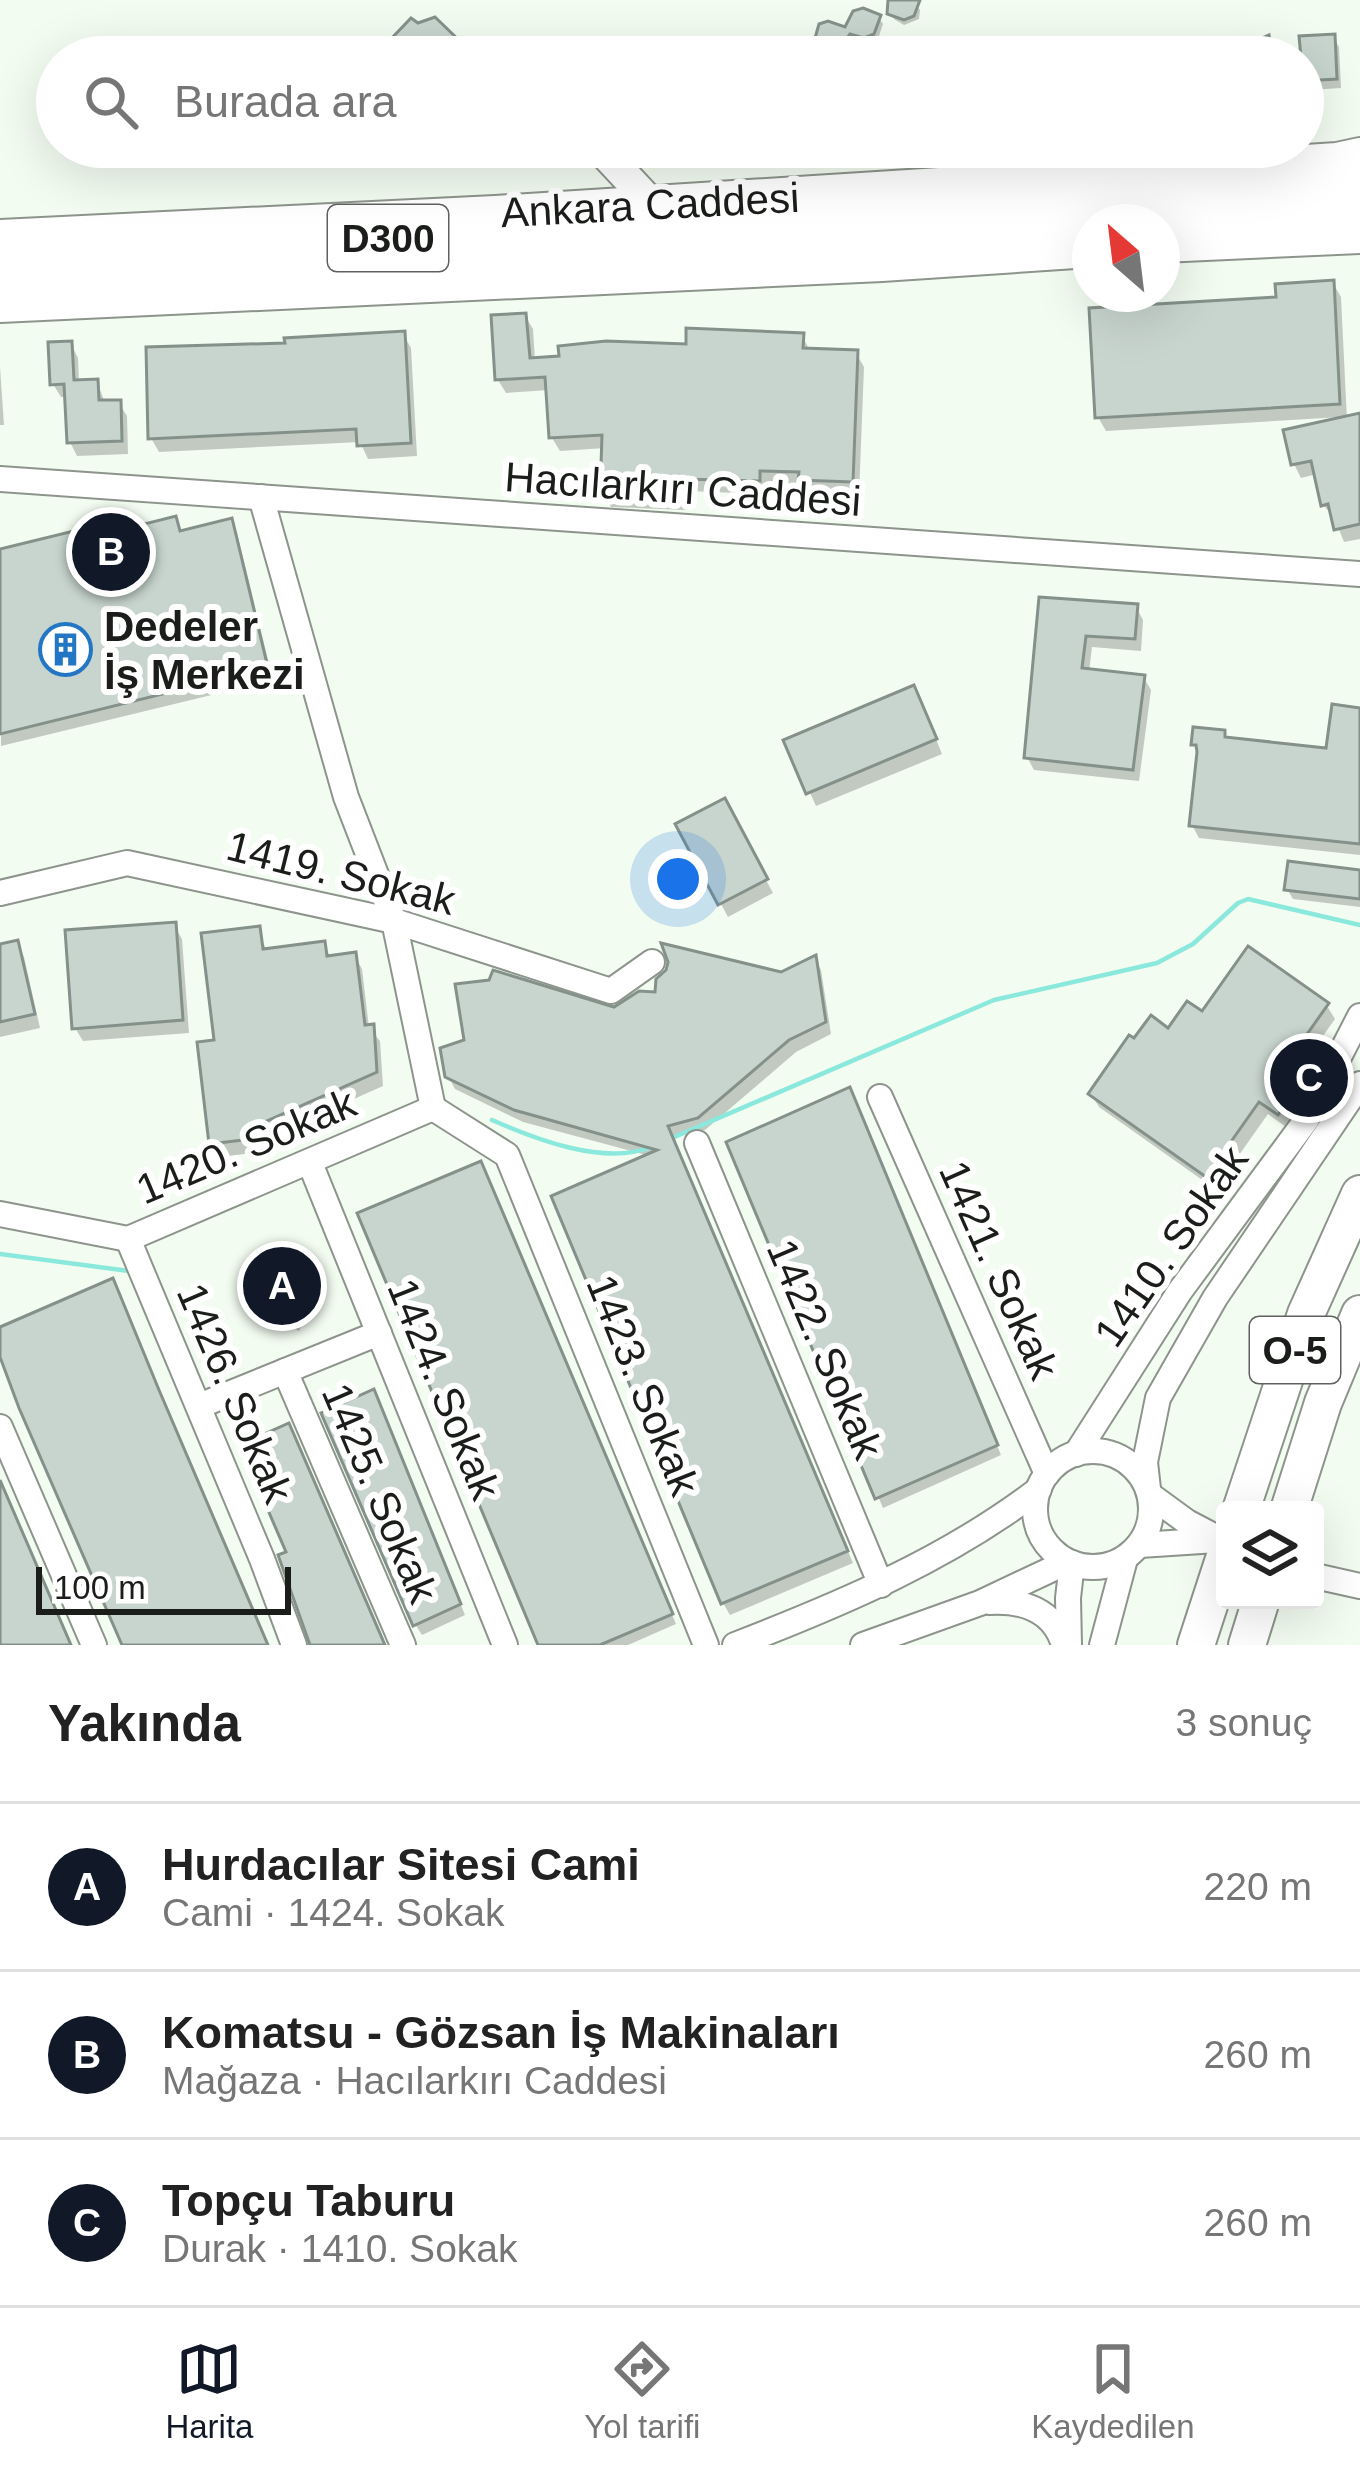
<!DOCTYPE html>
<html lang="tr">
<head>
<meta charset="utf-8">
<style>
  :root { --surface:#fff; --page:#f2f2f2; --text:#222; --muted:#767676; --line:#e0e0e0; --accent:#111827 }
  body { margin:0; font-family:Arial,sans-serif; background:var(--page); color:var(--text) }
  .controls { position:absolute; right:36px; bottom:36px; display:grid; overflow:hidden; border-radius:12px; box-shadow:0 12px 48px #0002 }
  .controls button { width:108px; height:108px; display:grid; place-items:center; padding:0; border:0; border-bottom:3px solid var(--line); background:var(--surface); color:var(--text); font:60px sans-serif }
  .compass { position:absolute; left:1072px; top:204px; width:108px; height:108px; border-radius:50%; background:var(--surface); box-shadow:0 12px 48px #0002; rotate:332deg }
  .scale { position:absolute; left:36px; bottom:30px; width:255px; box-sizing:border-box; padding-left:12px; border:6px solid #1a1d19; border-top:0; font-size:33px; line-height:42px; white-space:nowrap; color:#1a1d19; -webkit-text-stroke:9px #fff; paint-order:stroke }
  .you { position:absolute; left:678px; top:879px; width:42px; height:42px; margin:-30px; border:9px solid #fff; border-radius:50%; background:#1a73e8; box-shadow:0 0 0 18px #1a73e833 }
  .badge { display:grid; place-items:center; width:78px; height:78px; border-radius:50%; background:var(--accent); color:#fff; font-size:39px; font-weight:700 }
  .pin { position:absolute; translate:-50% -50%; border:6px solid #fff; box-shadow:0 3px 12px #0006 }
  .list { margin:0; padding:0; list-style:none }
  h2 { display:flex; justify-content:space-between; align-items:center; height:156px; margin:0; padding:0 48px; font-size:51px }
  h2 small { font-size:39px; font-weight:400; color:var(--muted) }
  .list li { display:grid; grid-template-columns:78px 1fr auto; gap:36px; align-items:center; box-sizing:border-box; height:168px; padding:0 48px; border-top:3px solid var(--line) }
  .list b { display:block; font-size:45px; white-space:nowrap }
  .list p { margin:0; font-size:39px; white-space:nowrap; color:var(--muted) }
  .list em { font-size:39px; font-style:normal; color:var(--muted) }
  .icon { flex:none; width:66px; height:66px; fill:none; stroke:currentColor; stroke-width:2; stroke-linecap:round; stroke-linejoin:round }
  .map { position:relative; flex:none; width:1360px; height:1645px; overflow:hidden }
  .search { position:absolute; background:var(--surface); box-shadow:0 12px 48px #0002; left:36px; right:36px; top:36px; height:132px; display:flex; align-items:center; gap:30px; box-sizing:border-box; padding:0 42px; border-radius:66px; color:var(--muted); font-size:45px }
  .sheet { height:660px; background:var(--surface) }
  nav { display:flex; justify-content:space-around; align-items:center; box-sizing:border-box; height:168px; border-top:3px solid var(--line); background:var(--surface); font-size:33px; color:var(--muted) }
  nav a { display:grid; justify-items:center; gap:6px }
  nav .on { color:var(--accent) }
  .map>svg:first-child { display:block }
  .shadow { fill:#0003 }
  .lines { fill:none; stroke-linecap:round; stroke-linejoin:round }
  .stream { stroke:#8be8dc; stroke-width:4.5 }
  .building { fill:#c8d5ce; stroke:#84918a; stroke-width:3 }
  .minor-casing { stroke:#8c948b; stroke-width:28 }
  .major-casing { stroke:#8c948b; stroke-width:34 }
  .highway-casing { stroke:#8c948b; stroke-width:40 }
  .minor { stroke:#fff; stroke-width:24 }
  .major { stroke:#fff; stroke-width:30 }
  .highway { stroke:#fff; stroke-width:36 }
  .labels { text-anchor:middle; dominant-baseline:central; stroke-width:12; stroke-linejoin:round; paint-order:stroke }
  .shield { fill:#fff; stroke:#5f615e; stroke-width:3 }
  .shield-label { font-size:39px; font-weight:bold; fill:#1a1d19 }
  .street-label { font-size:42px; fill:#1a1d19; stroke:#fff }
  .poi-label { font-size:42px; font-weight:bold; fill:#1a1d19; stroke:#fff; text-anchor:start }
</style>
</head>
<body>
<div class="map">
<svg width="1360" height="1645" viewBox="0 0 1360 1645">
  <rect width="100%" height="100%" fill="#f3fcf1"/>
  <g class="shadow">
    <polygon points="893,0 913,0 920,10 919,19 904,25 894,19 890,13"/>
    <polygon points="879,18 883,24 879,36 869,43 854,38 843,53 835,57 819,51 816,45"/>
    <polygon points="1333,37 1339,47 1341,88 1310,90 1304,80"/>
    <polygon points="1223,147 1289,147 1230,159"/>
    <polygon points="1333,283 1341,297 1347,420 1360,417 1360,539 1344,542 1334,517 1323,505 1317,474 1301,478 1294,464 1342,417 1106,431 1098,417 1279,300"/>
    <polygon points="525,316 533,329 535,361 802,336 811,352 856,353 864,367 859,495 809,493 804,485 766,484 766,494 687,491 686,510 611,507 603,493 605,448 560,451 552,438 549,390 506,393 498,380"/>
    <polygon points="403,334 411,348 417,456 368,459 360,442 159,452 151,438 288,346"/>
    <polygon points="71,344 78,358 79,383 97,382 105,403 119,403 127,416 128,454 77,456 70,442 68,397 61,397 53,384"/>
    <polygon points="0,367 4,425 0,425"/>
    <polygon points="175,520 183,533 231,521 237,533 273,680 1,746 0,553 90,540"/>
    <polygon points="1042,600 1136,607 1143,620 1141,651 1092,647 1089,672 1144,678 1151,690 1139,781 1034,770 1027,757"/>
    <polygon points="921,702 942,754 816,806 787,741"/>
    <polygon points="1360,711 1360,855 1199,838 1192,825 1200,753 1194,744 1223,733 1228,740 1328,751"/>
    <polygon points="724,802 773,893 728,917 679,825"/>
    <polygon points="1360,873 1360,907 1293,899 1287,889"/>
    <polygon points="174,925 182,939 189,1033 83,1041 75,1028"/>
    <polygon points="258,929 267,952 324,945 331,958 354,955 362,969 369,1028 380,1041 383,1086 273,1135 275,1150 220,1157 212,1143 217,1042"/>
    <polygon points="17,943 24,957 40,1028 0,1037 0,947"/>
    <polygon points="815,959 821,970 831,1034 796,1052 705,1130 672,1138 853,1563 730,1615 723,1603 650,1156 523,1122 455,1089 448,1076 613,1011 782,976"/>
    <polygon points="1327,1006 1335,1019 1281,1095 1296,1113 1286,1127 1268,1114 1215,1189 1099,1107 1091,1094 1169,1032 1203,1015"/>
    <polygon points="854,1100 1001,1455 883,1508 730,1143"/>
    <polygon points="486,1175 676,1624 628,1645 541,1645"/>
    <polygon points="312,1274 320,1288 299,1331 262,1313 254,1300"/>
    <polygon points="379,1403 465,1615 422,1635 415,1624"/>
  </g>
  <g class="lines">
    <g class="stream">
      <path d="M492,1120C535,1139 604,1166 651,1147"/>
      <polyline points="672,1138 994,1000 1157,963 1193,944 1238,903 1248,899 1360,925"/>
      <polyline points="0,1254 129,1271"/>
    </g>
  </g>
  <g class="building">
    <polygon points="888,0 920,0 914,16 904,20 887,14"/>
    <polygon points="863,8 881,15 874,34 864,38 850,34 840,48 830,52 813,45 819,24 828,21 845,27 853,11"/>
    <polygon points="435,17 469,50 461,57 387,57 399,46 391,39 411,18 418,23"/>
    <polygon points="1335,34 1337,79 1303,81 1299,36"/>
    <polygon points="1269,35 1272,57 1220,57"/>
    <polygon points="788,40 807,47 804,57 771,57 779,43"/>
    <polygon points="1334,280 1340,404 1095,418 1089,308 1276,297 1275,284"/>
    <polygon points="526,313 530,358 559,356 558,346 606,341 686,344 686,328 804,333 803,348 858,350 853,482 798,480 799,472 760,471 760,481 681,479 680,497 600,494 602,435 549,438 545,377 495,380 491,315"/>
    <polygon points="405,331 411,443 357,446 356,429 148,439 146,347 285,343 284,338"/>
    <polygon points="72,341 74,380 98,379 99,400 121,400 122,441 67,443 64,384 50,385 48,342"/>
    <polygon points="1360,413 1360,524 1334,530 1328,504 1321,506 1311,461 1291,465 1283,430"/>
    <polygon points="176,516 180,531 232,518 268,668 0,734 0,549 86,528 89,538"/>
    <polygon points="1039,597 1138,604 1135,639 1086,636 1082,668 1145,675 1133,770 1024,758"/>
    <polygon points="914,685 937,739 806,794 783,740"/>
    <polygon points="1332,704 1360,708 1360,844 1189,826 1197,752 1196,745 1191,745 1193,727 1225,730 1225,737 1326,748"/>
    <polygon points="725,798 768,879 718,905 675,824"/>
    <polygon points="1288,861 1360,870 1360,899 1284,890"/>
    <polygon points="176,922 183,1020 72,1029 65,930"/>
    <polygon points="260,926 263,949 325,941 327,956 356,952 365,1025 374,1024 377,1072 267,1121 269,1137 209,1144 197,1042 214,1040 201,933"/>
    <polygon points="18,940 35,1014 0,1022 0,944"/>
    <polygon points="661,943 781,972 816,955 826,1022 789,1040 698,1118 668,1126 848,1551 721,1604 551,1196 657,1150 514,1110 445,1077 440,1048 464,1040 455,984 489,980 493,970 614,1007 639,991 655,992 656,979 666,970 668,962"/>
    <polygon points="1248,946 1329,1003 1272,1084 1290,1097 1278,1115 1259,1102 1206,1177 1088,1094 1129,1035 1134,1038 1151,1015 1168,1028 1187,1001 1202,1011"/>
    <polygon points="850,1087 998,1445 875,1499 726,1142"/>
    <polygon points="481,1161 673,1614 600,1645 538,1645 357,1213"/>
    <polygon points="273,1252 314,1272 292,1319 250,1300"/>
    <polygon points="113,1278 159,1390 268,1645 122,1645 19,1408 0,1357 0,1327"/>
    <polygon points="374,1389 461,1604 413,1626 321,1413"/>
    <polygon points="289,1423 385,1645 310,1645 278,1555 286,1552 240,1445"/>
    <polygon points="0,1480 71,1645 0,1645"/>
  </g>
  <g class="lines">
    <defs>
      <g id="minor">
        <polyline points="0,479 1360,574"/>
        <polyline points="261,497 346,797 394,921 433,1108"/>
        <polyline points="0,893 127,863 394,921 611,991 652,962"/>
        <polyline points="880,1097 1047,1474"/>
        <polyline points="433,1108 507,1155 706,1645"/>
        <polyline points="697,1143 881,1585"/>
        <polyline points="310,1163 505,1645"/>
        <polyline points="0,1214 128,1239 433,1108"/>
        <polyline points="128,1239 262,1559 294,1645"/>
        <polyline points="285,1371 403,1645"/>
        <polyline points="199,1406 379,1333"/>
        <polyline points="0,1427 94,1645"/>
        <circle cx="1093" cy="1509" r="58"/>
        <polyline points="1076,1454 1180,1291 1307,1119 1360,1016"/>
        <polyline points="1148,1489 1145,1462 1158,1398 1215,1298 1360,1084"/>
        <polyline points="1150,1495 1187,1522 1225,1542"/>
        <polyline points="1140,1545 1217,1540"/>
        <polyline points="1315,1576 1360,1586"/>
        <path d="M989,1602C1022,1600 1054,1610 1064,1645"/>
        <path d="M735,1645C841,1604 948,1559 1039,1489"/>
        <polyline points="863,1645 980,1603 1067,1562"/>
        <polyline points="1069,1645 1068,1598 1072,1563"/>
        <polyline points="1102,1645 1125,1559"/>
      </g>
      <g id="major">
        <polyline points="607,156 650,202"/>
        <polyline points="0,235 495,211 1337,158 1360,153"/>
        <polyline points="1162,247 1360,238"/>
        <polyline points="0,307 882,266 1090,252"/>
      </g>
      <g id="highway">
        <polyline points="1162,223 1360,212"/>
        <polyline points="0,259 1360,186"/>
        <polyline points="0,285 1090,227"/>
        <polyline points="1241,1510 1306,1314 1360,1194"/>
        <polyline points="1289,1510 1323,1403 1360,1314"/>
        <polyline points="1196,1645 1225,1556"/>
        <polyline points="1247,1645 1261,1600"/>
      </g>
    </defs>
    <use href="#minor" class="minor-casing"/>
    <use href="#major" class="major-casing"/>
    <use href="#highway" class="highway-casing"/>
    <use href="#minor" class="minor"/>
    <use href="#major" class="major"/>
    <use href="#highway" class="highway"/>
  </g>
  <defs>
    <symbol id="building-ring" viewBox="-11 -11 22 22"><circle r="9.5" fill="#fff" stroke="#2276c4" stroke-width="1.5"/><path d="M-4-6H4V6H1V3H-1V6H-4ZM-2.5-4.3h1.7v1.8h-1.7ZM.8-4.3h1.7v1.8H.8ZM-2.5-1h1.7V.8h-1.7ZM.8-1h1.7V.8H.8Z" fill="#2276c4"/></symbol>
  </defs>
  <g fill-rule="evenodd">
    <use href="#building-ring" x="36" y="620" width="59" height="59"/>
  </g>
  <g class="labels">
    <g class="shield">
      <rect x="328" y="205" width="120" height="66" rx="9"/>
      <rect x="1250" y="1317" width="90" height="66" rx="9"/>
    </g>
    <g class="shield-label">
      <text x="388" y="238">D300</text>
      <text x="1295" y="1350">O-5</text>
    </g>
    <g class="street-label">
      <text transform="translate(650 205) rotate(-3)">Ankara Caddesi</text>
      <text transform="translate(683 489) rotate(4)">Hacılarkırı Caddesi</text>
      <text transform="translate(341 873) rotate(14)">1419. Sokak</text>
      <text transform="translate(246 1146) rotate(-23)">1420. Sokak</text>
      <text transform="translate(1171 1246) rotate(-55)">1410. Sokak</text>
      <text transform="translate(999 1270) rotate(66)">1421. Sokak</text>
      <text transform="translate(825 1349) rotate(67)">1422. Sokak</text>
      <text transform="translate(643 1385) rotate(68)">1423. Sokak</text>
      <text transform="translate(444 1389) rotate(68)">1424. Sokak</text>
      <text transform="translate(235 1393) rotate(67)">1426. Sokak</text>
      <text transform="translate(380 1493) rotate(67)">1425. Sokak</text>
    </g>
    <g class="poi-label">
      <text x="104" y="626">Dedeler<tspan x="104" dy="48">İş Merkezi</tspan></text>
    </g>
  </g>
</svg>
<div class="controls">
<button><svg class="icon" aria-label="layers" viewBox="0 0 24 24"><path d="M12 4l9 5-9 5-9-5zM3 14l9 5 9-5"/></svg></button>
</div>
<svg class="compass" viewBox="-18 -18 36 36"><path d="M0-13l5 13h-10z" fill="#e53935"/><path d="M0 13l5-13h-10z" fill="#767676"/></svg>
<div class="scale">100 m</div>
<div class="you"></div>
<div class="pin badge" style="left:282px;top:1286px">A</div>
<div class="pin badge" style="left:111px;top:552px">B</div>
<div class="pin badge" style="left:1309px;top:1078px">C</div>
<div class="search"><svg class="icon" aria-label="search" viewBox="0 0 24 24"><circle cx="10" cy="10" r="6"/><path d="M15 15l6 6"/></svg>Burada ara</div>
</div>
<section class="sheet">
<h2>Yakında<small>3 sonuç</small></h2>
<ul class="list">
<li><span class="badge">A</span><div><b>Hurdacılar Sitesi Cami</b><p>Cami · 1424. Sokak</p></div><em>220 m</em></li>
<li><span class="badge">B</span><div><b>Komatsu - Gözsan İş Makinaları</b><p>Mağaza · Hacılarkırı Caddesi</p></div><em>260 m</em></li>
<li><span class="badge">C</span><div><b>Topçu Taburu</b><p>Durak · 1410. Sokak</p></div><em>260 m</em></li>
</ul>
</section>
<nav>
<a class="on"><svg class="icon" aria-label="map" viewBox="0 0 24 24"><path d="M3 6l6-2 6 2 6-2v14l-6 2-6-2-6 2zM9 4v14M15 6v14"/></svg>Harita</a>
<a><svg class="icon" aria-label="directions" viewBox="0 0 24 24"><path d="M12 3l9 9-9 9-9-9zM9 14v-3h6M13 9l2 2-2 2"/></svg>Yol tarifi</a>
<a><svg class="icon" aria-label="saved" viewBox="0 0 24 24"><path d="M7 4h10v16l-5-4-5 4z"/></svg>Kaydedilen</a>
</nav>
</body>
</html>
